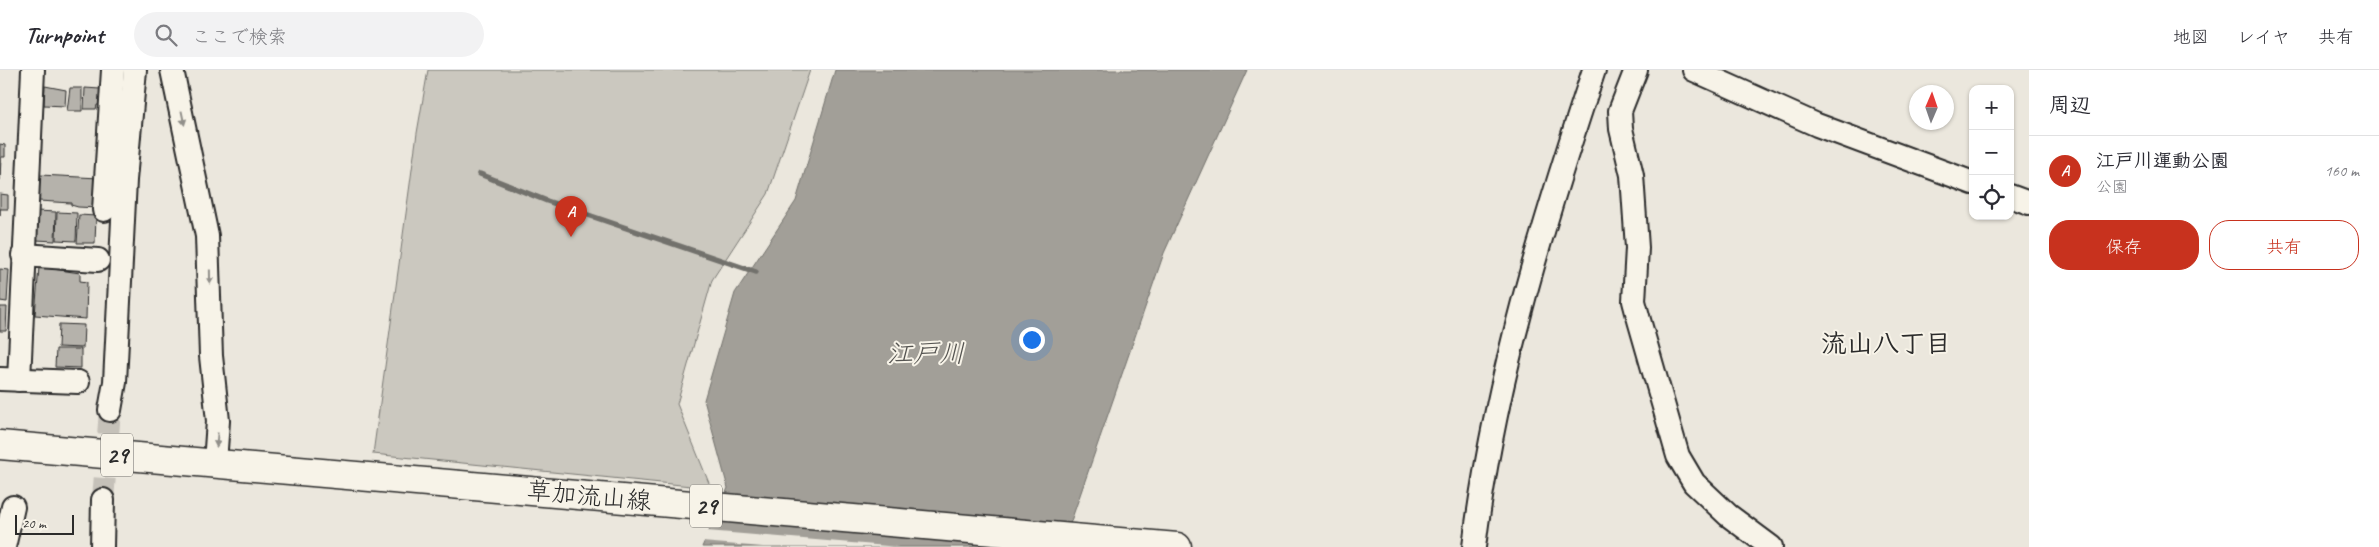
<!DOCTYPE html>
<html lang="ja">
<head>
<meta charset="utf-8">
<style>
  :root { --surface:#fff; --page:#f2f2f3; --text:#2b2b33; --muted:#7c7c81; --line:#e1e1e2; --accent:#c8321e }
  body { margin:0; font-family:Caveat,"Klee One",sans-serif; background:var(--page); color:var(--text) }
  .controls { position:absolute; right:15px; top:15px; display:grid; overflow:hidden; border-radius:10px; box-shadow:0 1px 4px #0004 }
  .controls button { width:45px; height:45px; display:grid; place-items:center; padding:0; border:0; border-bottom:1px solid var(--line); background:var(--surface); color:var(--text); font:25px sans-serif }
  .compass { position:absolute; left:1909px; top:15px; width:45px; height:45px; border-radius:50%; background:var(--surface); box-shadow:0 1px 4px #0004; rotate:2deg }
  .scale { position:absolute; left:15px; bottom:12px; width:59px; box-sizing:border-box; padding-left:5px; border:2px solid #2b2b2b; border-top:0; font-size:14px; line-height:18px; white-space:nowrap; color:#2b2b2b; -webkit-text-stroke:4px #f7f3e8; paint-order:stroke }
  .you { position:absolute; left:1031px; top:269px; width:18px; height:18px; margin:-12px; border:4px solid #fff; border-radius:50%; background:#1a73e8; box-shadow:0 0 0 8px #1a73e833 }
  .badge { display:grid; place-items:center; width:32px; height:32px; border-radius:50%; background:var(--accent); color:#fff; font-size:16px; font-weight:700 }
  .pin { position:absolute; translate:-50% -41px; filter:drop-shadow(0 1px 2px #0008) }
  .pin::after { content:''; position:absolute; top:26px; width:18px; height:15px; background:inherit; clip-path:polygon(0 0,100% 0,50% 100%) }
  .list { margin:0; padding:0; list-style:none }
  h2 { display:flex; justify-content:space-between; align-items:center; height:65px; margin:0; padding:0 20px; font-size:21px }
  h2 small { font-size:16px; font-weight:400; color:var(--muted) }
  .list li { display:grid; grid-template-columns:32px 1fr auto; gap:15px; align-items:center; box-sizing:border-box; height:70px; padding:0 20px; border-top:1px solid var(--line) }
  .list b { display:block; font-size:19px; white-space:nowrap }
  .list p { margin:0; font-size:16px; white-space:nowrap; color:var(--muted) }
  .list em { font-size:16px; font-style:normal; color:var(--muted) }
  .actions { display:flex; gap:10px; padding:15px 20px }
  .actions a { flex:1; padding:11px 0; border:1px solid var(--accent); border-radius:20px; text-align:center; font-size:18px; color:var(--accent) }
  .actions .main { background:var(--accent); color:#fff }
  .icon { flex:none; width:28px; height:28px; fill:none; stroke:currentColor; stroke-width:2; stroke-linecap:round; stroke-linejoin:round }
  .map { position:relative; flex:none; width:2029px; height:477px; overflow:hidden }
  header { display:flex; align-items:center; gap:30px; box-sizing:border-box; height:70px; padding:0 25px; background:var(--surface); border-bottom:1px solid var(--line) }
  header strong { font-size:24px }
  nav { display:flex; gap:28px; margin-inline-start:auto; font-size:18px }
  .search { width:350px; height:45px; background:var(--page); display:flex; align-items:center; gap:12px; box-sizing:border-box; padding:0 18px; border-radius:28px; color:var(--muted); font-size:19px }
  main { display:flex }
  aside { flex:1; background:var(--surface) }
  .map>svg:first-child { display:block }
  .green { fill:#cbc8bf; stroke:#7b7a75 }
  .water { fill:#a29f98; stroke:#72716c }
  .pier { fill:#ebe7dd }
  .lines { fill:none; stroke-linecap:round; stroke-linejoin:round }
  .stream { stroke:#72716c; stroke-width:5.5 }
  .building { fill:#b5b2ab; stroke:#2b2b2b }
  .minor-tunnel { stroke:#c5c1b9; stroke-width:22; stroke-dasharray:22 11; stroke-linecap:butt }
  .minor-casing { stroke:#2b2b2b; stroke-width:26 }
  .major-casing { stroke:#2b2b2b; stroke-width:31 }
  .minor { stroke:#f7f3e8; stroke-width:22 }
  .major { stroke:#f7f3e8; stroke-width:28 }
  .oneway { fill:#918f8a }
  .labels { text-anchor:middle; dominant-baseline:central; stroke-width:4; stroke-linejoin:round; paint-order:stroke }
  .shield { fill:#f7f3e8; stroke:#686764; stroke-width:1 }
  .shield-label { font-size:24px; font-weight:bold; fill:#2b2b2b }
  .street-label { font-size:25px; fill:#2b2b2b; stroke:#f7f3e8 }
  .neighbourhood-label { font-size:26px; font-weight:bold; fill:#2b2b2b; stroke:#f7f3e8 }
  .water-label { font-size:26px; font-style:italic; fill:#555451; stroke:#f7f3e8 }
</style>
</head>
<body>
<header>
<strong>Turnpoint</strong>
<div class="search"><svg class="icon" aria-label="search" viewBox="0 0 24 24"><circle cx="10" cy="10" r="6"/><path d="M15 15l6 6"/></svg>ここで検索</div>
<nav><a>地図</a><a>レイヤ</a><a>共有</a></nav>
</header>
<main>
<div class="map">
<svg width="2029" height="477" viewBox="0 0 2029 477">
  <rect width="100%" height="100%" fill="#ebe7dd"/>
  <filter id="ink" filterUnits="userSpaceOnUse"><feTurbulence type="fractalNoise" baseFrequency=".02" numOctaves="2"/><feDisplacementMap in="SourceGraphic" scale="10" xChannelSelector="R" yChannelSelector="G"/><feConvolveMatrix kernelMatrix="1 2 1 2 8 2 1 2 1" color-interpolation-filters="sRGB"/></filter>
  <g filter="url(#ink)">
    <polygon class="green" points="428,0 810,0 768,124 712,210 677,334 711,418 373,384 417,63"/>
    <polygon class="water" points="835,0 1247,0 1164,183 1062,477 702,477 728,418 704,330 735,223 796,131"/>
    <polygon class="pier" points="707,461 899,477 763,477 702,472"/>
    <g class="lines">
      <polyline class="stream" points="480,104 547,131 756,202"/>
    </g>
    <g class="building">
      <polygon points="45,16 66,20 65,36 44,35"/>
      <polygon points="70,18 82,18 82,41 67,41"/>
      <polygon points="85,18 100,19 100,27 105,28 105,35 97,35 96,39 84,39"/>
      <polygon points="0,74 5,75 5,87 1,87 0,110"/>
      <polygon points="40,105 99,108 98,138 78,137 71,135 71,133 39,131"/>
      <polygon points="0,124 8,125 8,139 0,139 0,145"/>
      <polygon points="37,141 56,142 55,171 36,170"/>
      <polygon points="57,142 77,143 76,171 56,170"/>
      <polygon points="79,145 96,146 95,173 77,173"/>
      <polygon points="39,197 80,203 80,211 87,212 86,249 35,245"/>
      <polygon points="0,199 9,200 7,232 0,231"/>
      <polygon points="0,237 7,237 6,261 0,261"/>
      <polygon points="59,254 84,255 83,278 58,277"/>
      <polygon points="56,279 81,279 81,298 55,297"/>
    </g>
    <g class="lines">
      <polyline class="minor-tunnel" points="103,430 110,340"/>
      <defs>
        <g id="minor">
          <polyline points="172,0 207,166 211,286 218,351 215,393"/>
          <polyline points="1636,0 1620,41 1621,59 1632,105 1637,178 1634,231 1639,250 1678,386 1694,413 1728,445 1771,477"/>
          <polyline points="1694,0 1817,55 1973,113"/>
          <polyline points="2010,126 2029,133"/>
          <polyline points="104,140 113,0"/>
          <polyline points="23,185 98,190"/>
          <polyline points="0,309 78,312"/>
          <polyline points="19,310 33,0"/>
          <polyline points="110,340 115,312 125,110 135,0"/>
          <polyline points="4,477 13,437"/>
          <polyline points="102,477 103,430"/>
          <path d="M1474,477C1494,313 1542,157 1594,0"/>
        </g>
        <polyline id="major" points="0,375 1177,477"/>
      </defs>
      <use href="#minor" class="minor-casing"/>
      <use href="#major" class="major-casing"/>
      <use href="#minor" class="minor"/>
      <use href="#major" class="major"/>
    </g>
    <defs><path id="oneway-solid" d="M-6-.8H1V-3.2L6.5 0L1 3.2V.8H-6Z" transform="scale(1.25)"/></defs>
    <g class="oneway">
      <use href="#oneway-solid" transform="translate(183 48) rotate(78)"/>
      <use href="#oneway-solid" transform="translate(210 207) rotate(89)"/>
      <use href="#oneway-solid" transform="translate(217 370) rotate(95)"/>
    </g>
  </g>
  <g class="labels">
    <g class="shield">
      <rect x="101" y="363.5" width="32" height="43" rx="4"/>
      <rect x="690" y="414.5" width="32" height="43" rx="4"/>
    </g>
    <g class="shield-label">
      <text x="117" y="385">29</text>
      <text x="706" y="436">29</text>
    </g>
    <g class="street-label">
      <text transform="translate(589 426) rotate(5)">草加流山線</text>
    </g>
    <g class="neighbourhood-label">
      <text x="1886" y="273">流山八丁目</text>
    </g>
    <g class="water-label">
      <text x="926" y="283">江戸川</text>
    </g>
  </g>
</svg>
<div class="controls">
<button>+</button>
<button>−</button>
<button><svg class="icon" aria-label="locate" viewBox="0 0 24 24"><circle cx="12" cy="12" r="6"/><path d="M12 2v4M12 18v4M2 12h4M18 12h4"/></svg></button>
</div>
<svg class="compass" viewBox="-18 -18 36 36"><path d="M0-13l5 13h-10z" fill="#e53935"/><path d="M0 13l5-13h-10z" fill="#7c7c81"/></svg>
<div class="scale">20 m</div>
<div class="you"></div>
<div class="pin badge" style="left:571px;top:167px">A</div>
</div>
<aside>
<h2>周辺<small></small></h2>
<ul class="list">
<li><span class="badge">A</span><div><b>江戸川運動公園</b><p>公園</p></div><em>160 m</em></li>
</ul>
<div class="actions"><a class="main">保存</a><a>共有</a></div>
</aside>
</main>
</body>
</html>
